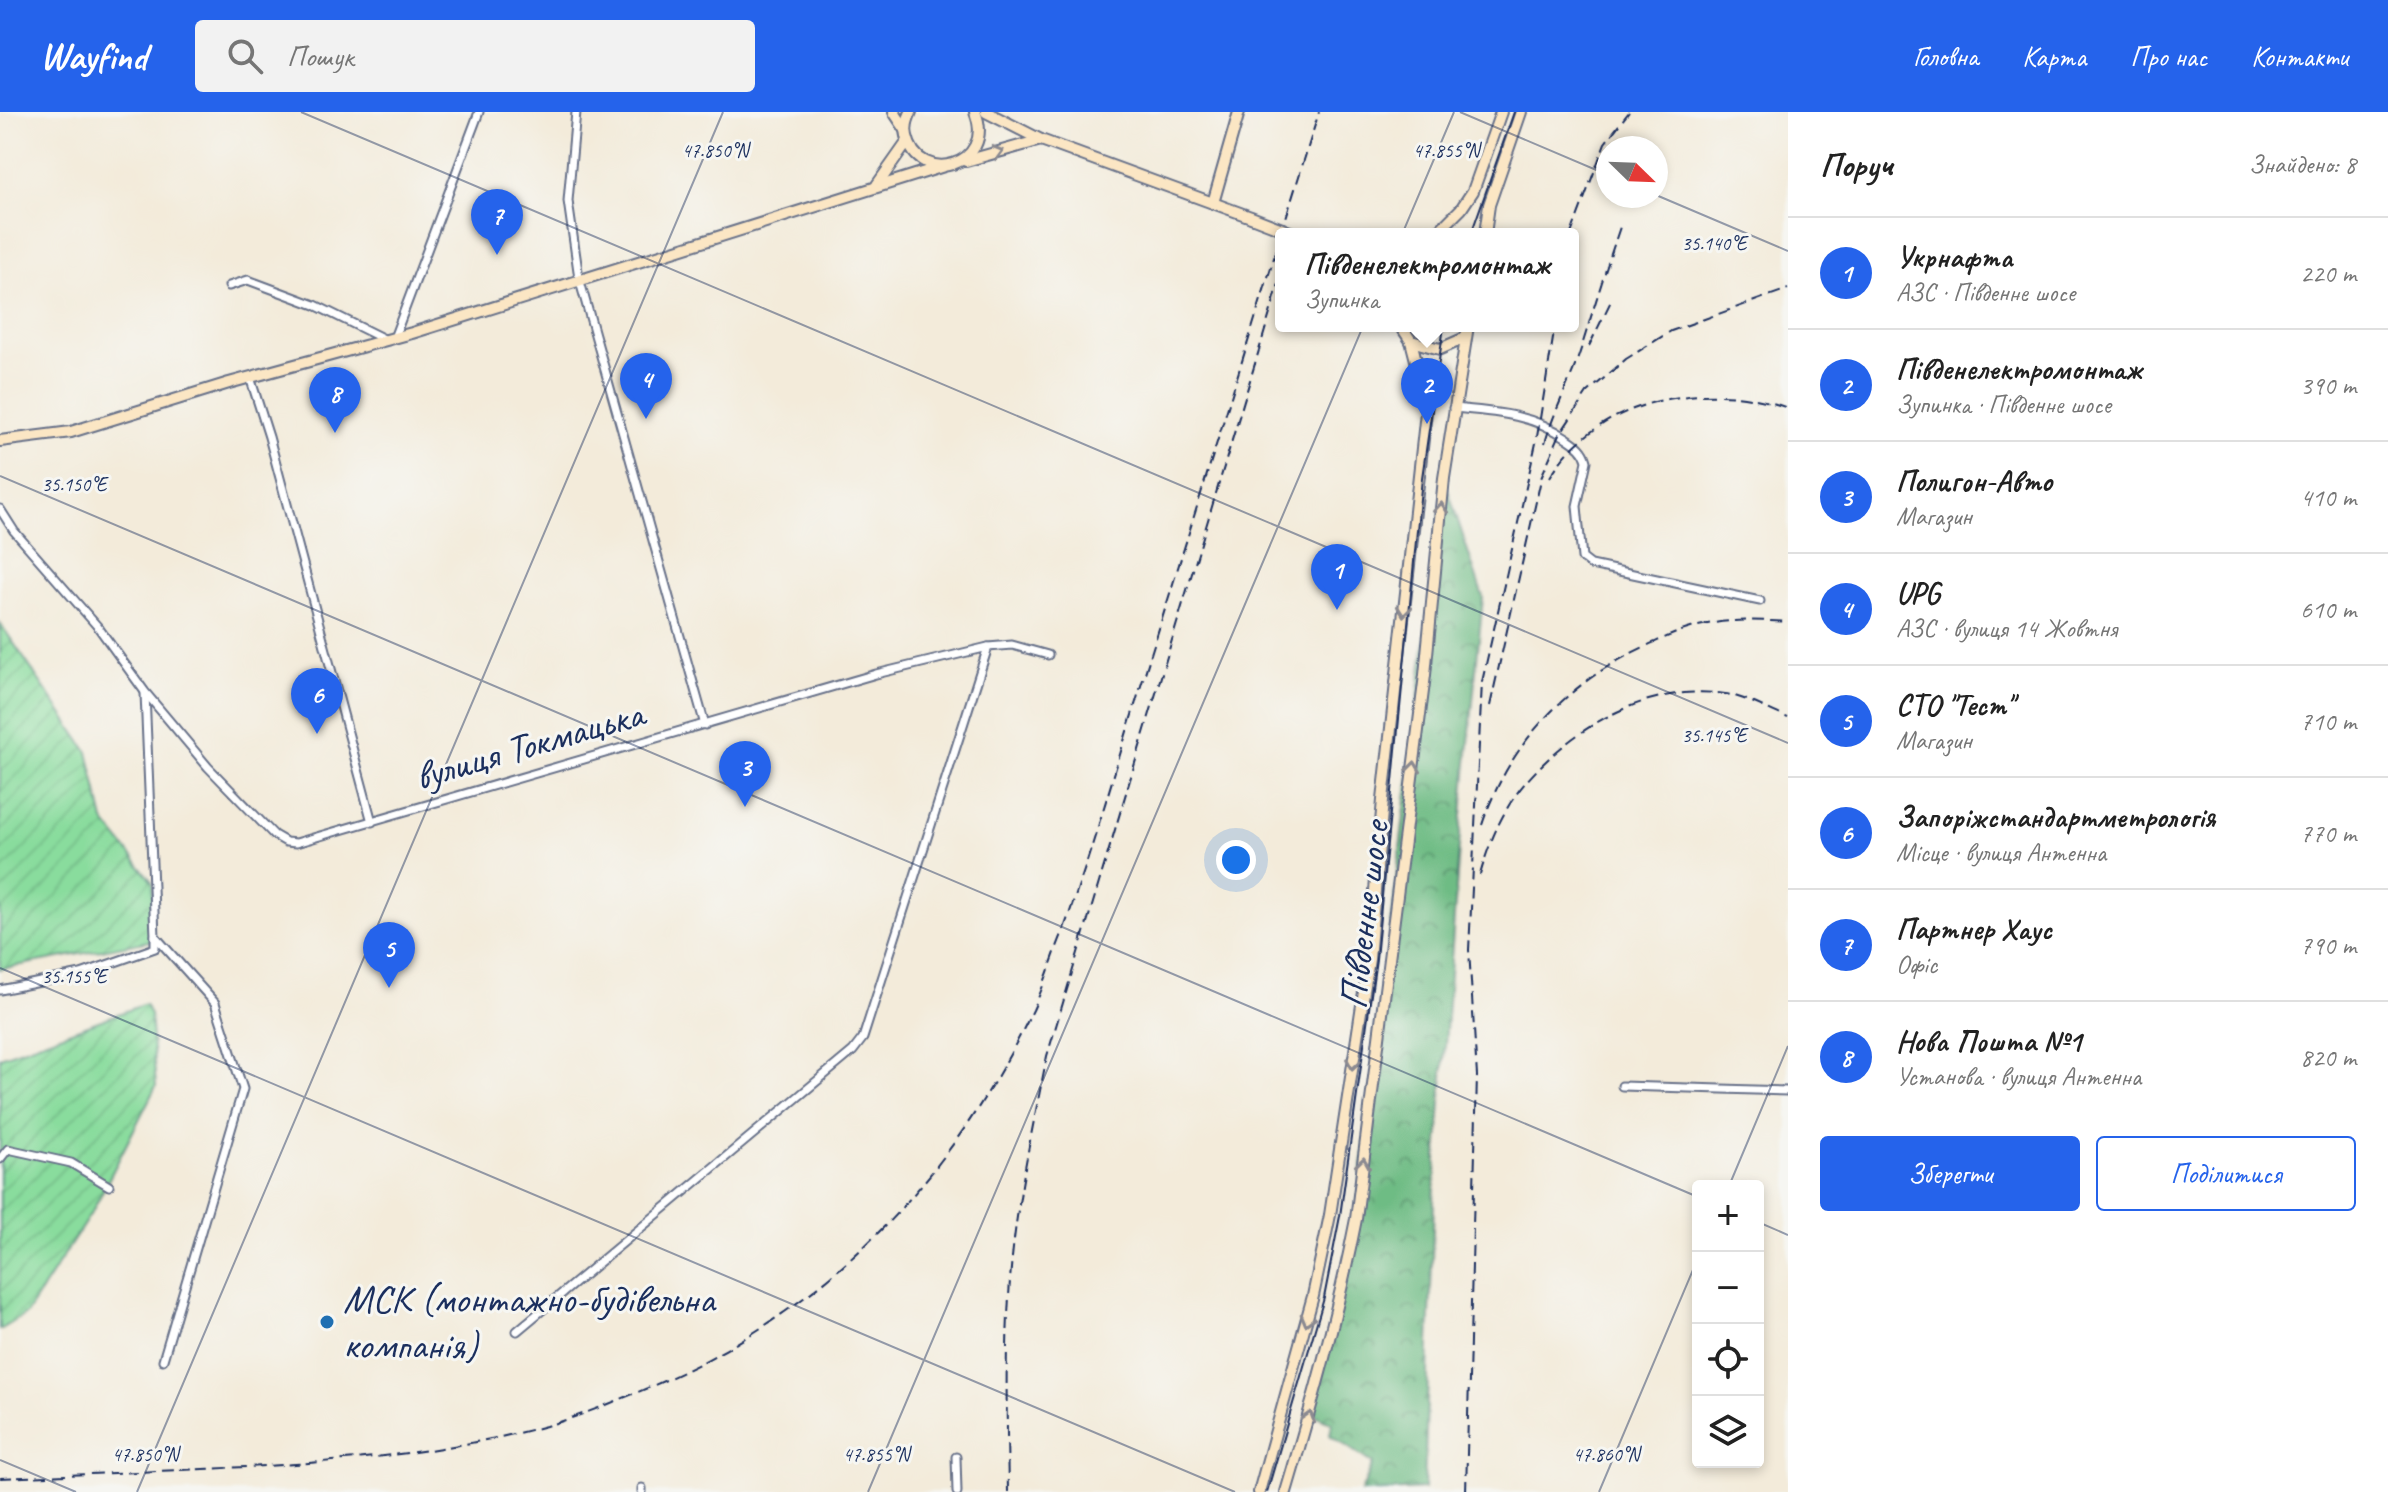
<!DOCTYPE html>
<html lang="uk">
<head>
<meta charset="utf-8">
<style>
  :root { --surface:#fff; --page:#f2f2f2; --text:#222; --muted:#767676; --line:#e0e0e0; --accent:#2563eb }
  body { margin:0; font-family:Caveat,sans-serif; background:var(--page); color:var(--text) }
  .controls { position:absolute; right:24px; bottom:24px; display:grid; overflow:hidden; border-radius:8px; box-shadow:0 4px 12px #0003 }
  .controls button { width:72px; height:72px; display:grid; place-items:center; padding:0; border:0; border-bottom:2px solid var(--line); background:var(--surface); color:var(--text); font:40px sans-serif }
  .compass { position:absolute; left:1596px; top:24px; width:72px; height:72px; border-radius:50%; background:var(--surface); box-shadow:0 4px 12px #0003; rotate:113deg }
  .you { position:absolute; left:1236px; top:748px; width:28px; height:28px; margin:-20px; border:6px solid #fff; border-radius:50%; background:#1a73e8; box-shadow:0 0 0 12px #1a73e833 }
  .badge { display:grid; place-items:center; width:52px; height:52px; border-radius:50%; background:var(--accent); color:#fff; font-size:26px; font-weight:700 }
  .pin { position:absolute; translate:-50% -66px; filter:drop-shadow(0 2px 4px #0008) }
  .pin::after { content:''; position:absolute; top:42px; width:28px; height:24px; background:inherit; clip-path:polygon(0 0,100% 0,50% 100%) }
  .popup { position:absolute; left:1275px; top:116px; width:304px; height:104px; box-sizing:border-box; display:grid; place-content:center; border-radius:8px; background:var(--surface); filter:drop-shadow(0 2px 6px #0005); font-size:26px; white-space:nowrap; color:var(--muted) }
  .popup b { font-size:30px; color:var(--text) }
  .popup::after { content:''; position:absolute; left:50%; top:100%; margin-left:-16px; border:16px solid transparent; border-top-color:var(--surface) }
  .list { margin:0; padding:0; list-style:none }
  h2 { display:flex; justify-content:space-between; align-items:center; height:104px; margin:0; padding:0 32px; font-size:34px }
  h2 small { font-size:26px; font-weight:400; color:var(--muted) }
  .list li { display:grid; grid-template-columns:52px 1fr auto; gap:24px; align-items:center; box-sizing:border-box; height:112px; padding:0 32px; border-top:2px solid var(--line) }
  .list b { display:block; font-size:30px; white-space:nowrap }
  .list p { margin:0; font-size:26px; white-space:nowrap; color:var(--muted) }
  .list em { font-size:26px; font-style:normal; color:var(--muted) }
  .actions { display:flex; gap:16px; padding:24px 32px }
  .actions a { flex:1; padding:18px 0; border:2px solid var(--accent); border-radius:8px; text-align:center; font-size:28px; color:var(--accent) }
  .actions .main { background:var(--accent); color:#fff }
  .icon { flex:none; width:44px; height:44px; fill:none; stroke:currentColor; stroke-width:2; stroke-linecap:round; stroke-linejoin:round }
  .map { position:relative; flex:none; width:1788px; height:1380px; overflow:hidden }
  header { display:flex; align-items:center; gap:48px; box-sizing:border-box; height:112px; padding:0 40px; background:var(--accent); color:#fff }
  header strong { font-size:38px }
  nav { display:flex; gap:44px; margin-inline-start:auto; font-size:28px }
  .search { width:560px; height:72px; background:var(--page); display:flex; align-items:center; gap:20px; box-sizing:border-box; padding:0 28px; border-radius:8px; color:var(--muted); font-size:30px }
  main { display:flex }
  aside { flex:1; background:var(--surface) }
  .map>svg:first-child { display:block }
  .forest { fill:url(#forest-crowns); stroke:#447671; stroke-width:2 }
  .garden { fill:url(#garden-furrows); stroke:#52867e; stroke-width:2 }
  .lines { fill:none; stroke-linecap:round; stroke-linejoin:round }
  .street-casing { stroke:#677189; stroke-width:11 }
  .secondary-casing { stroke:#677189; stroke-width:14 }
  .street { stroke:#fff; stroke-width:7 }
  .secondary { stroke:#fbe6c4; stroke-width:10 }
  .tram { stroke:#1b2f5e; stroke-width:2 }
  .rail { stroke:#1b2f5e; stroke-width:2; stroke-dasharray:12 6; stroke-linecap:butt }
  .secondary-bridge-casing { stroke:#677189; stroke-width:14; stroke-linecap:butt }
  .secondary-bridge { stroke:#fbe6c4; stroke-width:10 }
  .oneway { stroke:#8b8a91 }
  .ticks { fill:none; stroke:#1b2f5e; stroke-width:2; stroke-opacity:0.45 }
  .poi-dot { fill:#1f6fb2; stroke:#f6f6f2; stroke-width:3 }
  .labels { text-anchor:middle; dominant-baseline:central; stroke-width:6; stroke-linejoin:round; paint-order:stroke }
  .street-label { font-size:40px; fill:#1b2f5e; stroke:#f6f6f2 }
  .poi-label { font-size:40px; fill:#1b2f5e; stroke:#f6f6f2; text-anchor:start }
  .ticks-label { font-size:20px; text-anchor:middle; fill:#1b2f5e; stroke:#f6f6f2; stroke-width:6; stroke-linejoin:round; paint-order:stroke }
</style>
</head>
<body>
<header>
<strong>Wayfind</strong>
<div class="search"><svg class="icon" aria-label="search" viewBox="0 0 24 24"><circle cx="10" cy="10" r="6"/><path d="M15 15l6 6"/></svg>Пошук</div>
<nav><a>Головна</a><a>Карта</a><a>Про нас</a><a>Контакти</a></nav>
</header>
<main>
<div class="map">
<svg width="1788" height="1380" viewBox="0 0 1788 1380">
  <defs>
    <pattern id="forest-crowns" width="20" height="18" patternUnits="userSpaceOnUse" patternTransform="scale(2)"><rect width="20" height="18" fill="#6ebc84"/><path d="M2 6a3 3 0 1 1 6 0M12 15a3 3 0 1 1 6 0" fill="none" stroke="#5a996f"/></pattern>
    <pattern id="garden-furrows" width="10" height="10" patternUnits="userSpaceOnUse" patternTransform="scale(2)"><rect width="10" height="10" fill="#89dc9d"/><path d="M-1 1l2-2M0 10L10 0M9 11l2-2" fill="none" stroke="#76bd8a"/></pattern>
  </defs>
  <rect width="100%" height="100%" fill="#f6f6f2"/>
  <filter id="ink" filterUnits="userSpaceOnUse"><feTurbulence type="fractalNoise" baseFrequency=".0125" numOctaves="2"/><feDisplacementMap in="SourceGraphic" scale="16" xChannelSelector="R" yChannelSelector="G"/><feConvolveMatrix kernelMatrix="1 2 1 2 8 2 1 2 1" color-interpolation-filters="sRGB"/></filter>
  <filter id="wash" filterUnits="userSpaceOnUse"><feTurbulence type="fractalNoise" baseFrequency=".006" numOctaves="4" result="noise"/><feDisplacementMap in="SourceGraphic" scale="32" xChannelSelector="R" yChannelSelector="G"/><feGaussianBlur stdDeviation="1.8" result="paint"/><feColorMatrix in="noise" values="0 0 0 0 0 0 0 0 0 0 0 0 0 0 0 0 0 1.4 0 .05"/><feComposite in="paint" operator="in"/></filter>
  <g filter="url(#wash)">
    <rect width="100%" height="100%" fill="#f3ebda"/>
    <polygon class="forest" points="1444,366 1483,485 1459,734 1434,1089 1424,1377 1361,1380 1373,1352 1330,1323 1332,1311 1313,1302 1356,1107"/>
    <g class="garden">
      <polygon points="0,511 88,640 104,709 153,771 150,829 0,857"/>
      <polygon points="145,892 150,903 156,974 93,1098 26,1202 0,1218 0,945"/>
    </g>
  </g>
  <g filter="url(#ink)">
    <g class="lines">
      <defs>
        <g id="street">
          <polyline points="576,0 568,89 579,166 705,613"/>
          <polyline points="229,174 248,168 315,193 386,228"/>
          <polyline points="394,226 479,0"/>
          <polyline points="250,265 269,325 372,710"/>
          <path d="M1453,296C1494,300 1532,302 1567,326C1576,332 1584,337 1587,349L1577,394L1582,446L1591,453L1760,489"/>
          <polyline points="0,397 14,419 98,515 145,580 208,655 274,723 286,730 296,731 876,562 988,535 1012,533 1048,543"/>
          <polyline points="145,581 155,824 215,891 243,977 163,1248"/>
          <polyline points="0,878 81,862 155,836 155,824"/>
          <polyline points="1622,974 1788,979"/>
          <polyline points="0,1047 8,1037 71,1051 109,1074"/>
          <polyline points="517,1219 853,939 863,926 988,535"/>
          <polyline points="956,1345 957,1380"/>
          <polyline points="642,1376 642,1380"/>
        </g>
        <g id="secondary">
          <polyline points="894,0 906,18"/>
          <path d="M911,0C907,8 905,16 907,24C918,76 997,54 975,0"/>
          <polyline points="986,0 1041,28 1251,105"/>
          <polyline points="966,49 1041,28"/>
          <polyline points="877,73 908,29"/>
          <polyline points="1213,91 1239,0"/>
          <polyline points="1436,122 1461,97 1473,79 1501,0"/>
          <polyline points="1485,122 1489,93 1521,0"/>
          <polyline points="1401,214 1411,229 1440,237 1465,226"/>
          <polyline points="0,329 71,320 229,271 412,221 944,54"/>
          <polyline points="1259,1380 1313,1184 1330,1103 1369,847 1383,688 1427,291 1411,229"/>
          <path d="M1286,1380C1313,1289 1338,1200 1356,1107L1425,563L1444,366L1468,214"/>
        </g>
      </defs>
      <use href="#street" class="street-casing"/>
      <use href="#secondary" class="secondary-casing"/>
      <use href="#street" class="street"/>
      <use href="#secondary" class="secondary"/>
      <g class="tram">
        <polyline points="1471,122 1514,0"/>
        <polyline points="1267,1380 1324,1186 1340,1104 1376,847 1422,366 1444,214"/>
      </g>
      <g class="rail">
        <polyline points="1281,122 1319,0"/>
        <polyline points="1571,122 1605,31 1629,0"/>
        <polyline points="1589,234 1612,187"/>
        <path d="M1545,331C1554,298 1571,269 1581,237C1594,195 1607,153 1621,112"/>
        <path d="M1550,365C1597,286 1707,266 1788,296"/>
        <polyline points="1490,594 1542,363 1560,322 1587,281 1626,247 1671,219 1788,177"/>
        <path d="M1482,713C1509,631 1568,570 1646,534C1665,526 1682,517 1703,513C1729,507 1762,508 1788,510"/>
        <path d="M1480,763C1489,731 1503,696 1526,670C1574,614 1649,571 1725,582C1746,585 1768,598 1788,606"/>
        <path d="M0,1366C68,1363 136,1360 203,1357C319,1352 433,1344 546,1314C581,1304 616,1289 650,1275C827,1199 949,1070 1033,898C1044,874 1052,847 1062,822C1091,743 1114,661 1139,580C1187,428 1234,275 1281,123"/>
        <path d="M1008,1380C1007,1315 1005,1250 1009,1185C1013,1104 1031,1024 1047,944L1281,165"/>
        <polyline points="1466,1380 1477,964 1469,838 1482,570 1536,331 1555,214"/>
      </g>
      <defs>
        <polyline id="secondary-bridge" points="1251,105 1295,122"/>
      </defs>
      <use href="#secondary-bridge" class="secondary-bridge-casing"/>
      <use href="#secondary-bridge" class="secondary-bridge"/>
    </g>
    <defs><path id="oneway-chevron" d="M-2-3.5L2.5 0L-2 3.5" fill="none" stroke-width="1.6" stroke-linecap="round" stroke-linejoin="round" transform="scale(2)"/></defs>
    <g class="oneway">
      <use href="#oneway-chevron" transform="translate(998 40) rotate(-16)"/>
      <use href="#oneway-chevron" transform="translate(1441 396) rotate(-85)"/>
      <use href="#oneway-chevron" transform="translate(1404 499) rotate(96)"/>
      <use href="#oneway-chevron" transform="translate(1414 655) rotate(-83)"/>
      <use href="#oneway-chevron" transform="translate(1353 952) rotate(99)"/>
      <use href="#oneway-chevron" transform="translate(1363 1051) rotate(-82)"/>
      <use href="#oneway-chevron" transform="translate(1307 1208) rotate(105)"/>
      <use href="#oneway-chevron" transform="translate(1309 1305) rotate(-73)"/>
    </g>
  </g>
  <path class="ticks" d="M301,0L1788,631M1460,0L1608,63M1656,83L1788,139M0,364L1698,1085M0,856L1235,1380M1729,1074L1788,934M1758,1110L1788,1123M0,1348L76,1380M137,1380L723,0M868,1380L1454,0M1599,1380L1698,1146"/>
  <circle class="poi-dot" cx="327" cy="1210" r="8"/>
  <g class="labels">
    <g class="street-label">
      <text transform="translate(529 633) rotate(-16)">вулиця Токмацька</text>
      <text transform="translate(1364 803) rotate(-83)">Південне шосе</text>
    </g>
    <g class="poi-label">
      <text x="343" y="1187">МСК (монтажно-будівельна<tspan x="343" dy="46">компанія)</tspan></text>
    </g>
  </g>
  <g class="ticks-label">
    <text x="715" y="45">47.850°N</text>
    <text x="1446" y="45">47.855°N</text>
    <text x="1714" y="138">35.140°E</text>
    <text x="74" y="379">35.150°E</text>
    <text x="1714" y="630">35.145°E</text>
    <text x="74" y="871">35.155°E</text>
    <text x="145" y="1349">47.850°N</text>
    <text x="876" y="1349">47.855°N</text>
    <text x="1606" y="1349">47.860°N</text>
  </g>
</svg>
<div class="controls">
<button>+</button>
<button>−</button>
<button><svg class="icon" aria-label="locate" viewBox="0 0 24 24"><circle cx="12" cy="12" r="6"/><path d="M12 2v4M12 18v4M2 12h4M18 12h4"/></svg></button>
<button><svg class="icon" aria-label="layers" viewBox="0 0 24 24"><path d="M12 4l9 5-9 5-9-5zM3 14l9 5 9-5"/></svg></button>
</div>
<svg class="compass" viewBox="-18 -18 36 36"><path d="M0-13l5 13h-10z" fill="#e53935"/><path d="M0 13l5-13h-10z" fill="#767676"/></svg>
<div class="you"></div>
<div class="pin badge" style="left:1337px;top:498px">1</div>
<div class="pin badge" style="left:1427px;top:312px">2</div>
<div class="popup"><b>Південелектромонтаж</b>Зупинка</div>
<div class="pin badge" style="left:745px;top:695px">3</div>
<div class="pin badge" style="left:646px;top:307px">4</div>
<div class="pin badge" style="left:389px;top:876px">5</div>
<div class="pin badge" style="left:317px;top:622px">6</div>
<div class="pin badge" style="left:497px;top:143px">7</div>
<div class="pin badge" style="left:335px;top:321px">8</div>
</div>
<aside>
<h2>Поруч<small>Знайдено: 8</small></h2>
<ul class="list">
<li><span class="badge">1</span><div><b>Укрнафта</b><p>АЗС · Південне шосе</p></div><em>220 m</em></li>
<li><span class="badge">2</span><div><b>Південелектромонтаж</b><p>Зупинка · Південне шосе</p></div><em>390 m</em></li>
<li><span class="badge">3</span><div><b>Полигон-Авто</b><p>Магазин</p></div><em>410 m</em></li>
<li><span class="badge">4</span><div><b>UPG</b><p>АЗС · вулиця 14 Жовтня</p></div><em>610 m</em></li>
<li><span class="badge">5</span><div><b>СТО &quot;Тест&quot;</b><p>Магазин</p></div><em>710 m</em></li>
<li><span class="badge">6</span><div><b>Запоріжстандартметрологія</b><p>Місце · вулиця Антенна</p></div><em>770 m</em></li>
<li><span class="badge">7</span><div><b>Партнер Хаус</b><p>Офіс</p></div><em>790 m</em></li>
<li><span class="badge">8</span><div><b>Нова Пошта №1</b><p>Установа · вулиця Антенна</p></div><em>820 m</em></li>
</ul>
<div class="actions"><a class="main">Зберегти</a><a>Поділитися</a></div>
</aside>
</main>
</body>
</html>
